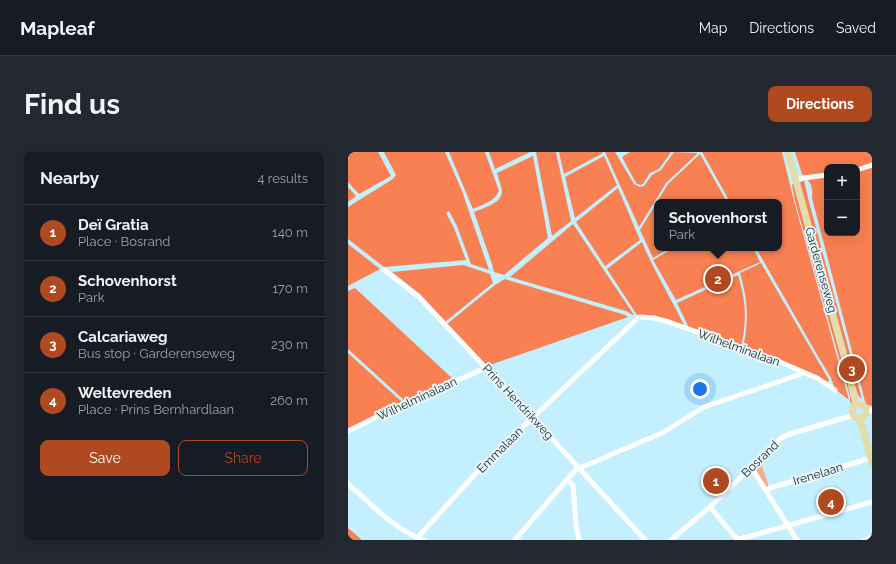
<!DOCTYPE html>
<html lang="en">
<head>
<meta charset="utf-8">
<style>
  :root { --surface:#171b24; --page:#242831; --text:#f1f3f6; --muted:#9ea1a6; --line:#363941; --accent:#af491f }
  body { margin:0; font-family:Raleway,sans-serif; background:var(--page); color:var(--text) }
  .controls { position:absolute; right:12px; top:12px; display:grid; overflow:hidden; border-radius:8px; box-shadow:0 4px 16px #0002 }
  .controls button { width:36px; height:36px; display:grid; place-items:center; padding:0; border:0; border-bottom:1px solid var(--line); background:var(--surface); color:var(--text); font:20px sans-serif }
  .you { position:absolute; left:352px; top:237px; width:14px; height:14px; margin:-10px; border:3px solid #fff; border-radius:50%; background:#1a73e8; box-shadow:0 0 0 6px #1a73e833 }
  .badge { display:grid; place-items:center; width:26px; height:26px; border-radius:50%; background:var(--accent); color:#fff; font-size:13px; font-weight:700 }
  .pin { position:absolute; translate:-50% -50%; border:2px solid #fff; box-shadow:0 1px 4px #0006 }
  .popup { position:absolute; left:306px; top:47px; width:128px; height:52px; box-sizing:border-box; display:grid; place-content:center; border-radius:8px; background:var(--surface); filter:drop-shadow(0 1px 3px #0005); font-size:13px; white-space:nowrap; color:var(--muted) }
  .popup b { font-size:15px; color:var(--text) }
  .popup::after { content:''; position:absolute; left:50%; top:100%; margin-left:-8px; border:8px solid transparent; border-top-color:var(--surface) }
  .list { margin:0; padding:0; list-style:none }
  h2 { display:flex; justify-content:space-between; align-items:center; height:52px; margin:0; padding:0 16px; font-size:17px }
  h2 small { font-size:13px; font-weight:400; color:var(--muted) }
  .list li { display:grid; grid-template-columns:26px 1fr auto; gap:12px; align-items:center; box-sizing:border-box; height:56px; padding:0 16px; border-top:1px solid var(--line) }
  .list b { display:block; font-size:15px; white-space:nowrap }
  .list p { margin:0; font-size:13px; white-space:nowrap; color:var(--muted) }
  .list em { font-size:13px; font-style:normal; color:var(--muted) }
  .actions { display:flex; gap:8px; padding:12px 16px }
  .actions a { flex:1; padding:9px 0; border:1px solid var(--accent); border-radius:8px; text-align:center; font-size:14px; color:var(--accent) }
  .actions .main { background:var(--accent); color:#fff }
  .map { position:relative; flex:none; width:524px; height:388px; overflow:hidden; border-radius:8px }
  header { display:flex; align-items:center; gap:24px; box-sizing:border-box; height:56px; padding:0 20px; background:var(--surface); border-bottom:1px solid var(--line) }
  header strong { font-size:19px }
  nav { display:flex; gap:22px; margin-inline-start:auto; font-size:14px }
  .intro { display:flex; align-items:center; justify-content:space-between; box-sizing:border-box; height:96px; padding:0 24px }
  h1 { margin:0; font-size:28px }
  .button { padding:10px 18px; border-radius:8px; background:var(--accent); color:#fff; font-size:14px; font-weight:700 }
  main { display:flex; gap:24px; padding:0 24px }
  aside { flex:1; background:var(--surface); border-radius:8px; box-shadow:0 4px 16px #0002 }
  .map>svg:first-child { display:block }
  .green { fill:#f5ae94 }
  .forest { fill:#f98052 }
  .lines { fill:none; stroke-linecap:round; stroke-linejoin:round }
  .minor { stroke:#fff; stroke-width:5 }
  .major { stroke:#e3dcac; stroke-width:7 }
  .labels { text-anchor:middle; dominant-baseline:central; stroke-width:4; stroke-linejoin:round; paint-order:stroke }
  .street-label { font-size:12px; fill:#12282f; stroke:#ebf6fa }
</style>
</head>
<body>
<header>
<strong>Mapleaf</strong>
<nav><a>Map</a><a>Directions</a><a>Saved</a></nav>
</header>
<div class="intro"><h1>Find us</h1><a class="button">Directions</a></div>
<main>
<aside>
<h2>Nearby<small>4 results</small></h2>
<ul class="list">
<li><span class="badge">1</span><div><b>Deï Gratia</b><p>Place · Bosrand</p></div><em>140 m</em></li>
<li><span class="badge">2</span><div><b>Schovenhorst</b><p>Park</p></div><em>170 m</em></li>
<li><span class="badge">3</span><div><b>Calcariaweg</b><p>Bus stop · Garderenseweg</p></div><em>230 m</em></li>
<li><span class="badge">4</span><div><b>Weltevreden</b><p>Place · Prins Bernhardlaan</p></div><em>260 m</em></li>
</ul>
<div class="actions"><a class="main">Save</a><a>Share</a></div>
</aside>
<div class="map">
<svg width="524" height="388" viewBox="0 0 524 388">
  <rect width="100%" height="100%" fill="#c3effe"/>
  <polygon class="green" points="413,312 420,331 420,335 418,335 407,318"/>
  <g class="forest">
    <polygon points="0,0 30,0 43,24 11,42 0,30"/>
    <polygon points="36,0 97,0 114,39 141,118 123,112 109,74 101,59 98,61 106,76 118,108 36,115 0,87 0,55 45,27 48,23"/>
    <path d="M101,0H137L151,39C146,50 135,52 125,57Z"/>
    <polygon points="141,0 182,0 147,17"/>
    <polygon points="188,0 208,0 223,69 204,84"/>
    <polygon points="211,0 254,0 255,1 216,22"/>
    <polygon points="257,0 267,0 286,32 292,35 296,34 304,23 313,18 326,0 350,1 318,31 291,75"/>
    <polygon points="282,0 323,0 311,17 302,21 295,32 292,33 288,31 274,5"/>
    <polygon points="354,0 434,0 446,49 501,248 487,237 483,226 467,199 408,96 431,96 431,50 382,50"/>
    <polygon points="447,0 524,0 524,12 509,16 509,15 479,15 479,22 455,25"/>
    <polygon points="352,2 379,50 309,50 309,96 322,96 305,106 292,78 320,32"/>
    <path d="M185,4L200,86L156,123L146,120L144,112L126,60C135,56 153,52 154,40C154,34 150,26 149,21Z"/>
    <polygon points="256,4 269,33 227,66 217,25"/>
    <path d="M524,14V254L518,253L464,46C465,38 464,33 459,27L479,24V81H509V19Z"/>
    <polygon points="456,28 460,46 514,247 510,243 500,212 451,31 453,29"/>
    <polygon points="447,30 500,224 505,253 502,250 502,245 447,49 444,33"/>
    <polygon points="0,35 8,44 0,50"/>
    <polygon points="270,36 292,88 257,114 228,70"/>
    <polygon points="225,72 286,163 283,162 278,159 162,125"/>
    <path d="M294,90C306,119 323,146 337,175L289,163L259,117Z"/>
    <polygon points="0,92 32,117 0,134"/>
    <polygon points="326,96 405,96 412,110 328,148 305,108"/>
    <path d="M413,111L481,228L480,230L395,196C401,168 400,149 392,121Z"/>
    <polygon points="115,113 142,122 145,131 97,170 72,142 44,120"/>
    <path d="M390,123C398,150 399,167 393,195L341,176L329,151Z"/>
    <polygon points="157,127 277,163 280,165 139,214 99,172 147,133"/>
    <polygon points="7,136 106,228 57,249 0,197 0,139"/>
    <polygon points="0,201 55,251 0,277"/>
    <polygon points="0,376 14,388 0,388"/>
  </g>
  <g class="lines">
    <g class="minor">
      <polyline points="509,18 524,13"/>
      <polyline points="449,29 455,26 479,23"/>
      <polyline points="36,118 71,145 185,266 297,388"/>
      <polyline points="518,260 524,258"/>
      <polyline points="0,279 57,251 138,216"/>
      <polyline points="403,315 449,388"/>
      <polyline points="232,316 316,280 356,255 456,221"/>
      <polyline points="219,328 225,333 228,373 231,388"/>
      <path d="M0,332C23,352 47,378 76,388"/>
      <polyline points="418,338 422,336 523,306"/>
      <polyline points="362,355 388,386 392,387 524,350"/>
      <polyline points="69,386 140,308 291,165 306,166 321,170 425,207 469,226 487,238"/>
      <polyline points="167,388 230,315"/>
      <polyline points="323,388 362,355 433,286 442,282 506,263"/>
      <polyline points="517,388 524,385"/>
    </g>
    <g class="major">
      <polyline points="440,0 500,218 508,253"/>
      <circle cx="511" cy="259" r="7"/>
      <polyline points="510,266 514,273 524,311"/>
    </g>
  </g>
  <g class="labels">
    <g class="street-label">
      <text transform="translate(473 118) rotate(74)">Garderenseweg</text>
      <text transform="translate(391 196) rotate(20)">Wilhelminalaan</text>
      <text transform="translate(69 247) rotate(-25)">Wilhelminalaan</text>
      <text transform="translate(170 250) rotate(47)">Prins Hendrikweg</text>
      <text transform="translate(152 298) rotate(-45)">Emmalaan</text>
      <text transform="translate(412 307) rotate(-44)">Bosrand</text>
      <text transform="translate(470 322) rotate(-17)">Irenelaan</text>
    </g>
  </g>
</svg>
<div class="controls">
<button>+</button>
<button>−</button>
</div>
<div class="you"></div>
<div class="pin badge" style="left:368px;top:329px">1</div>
<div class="pin badge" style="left:370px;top:127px">2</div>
<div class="popup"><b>Schovenhorst</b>Park</div>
<div class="pin badge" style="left:504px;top:217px">3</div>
<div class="pin badge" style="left:483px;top:350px">4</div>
</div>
</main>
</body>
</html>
